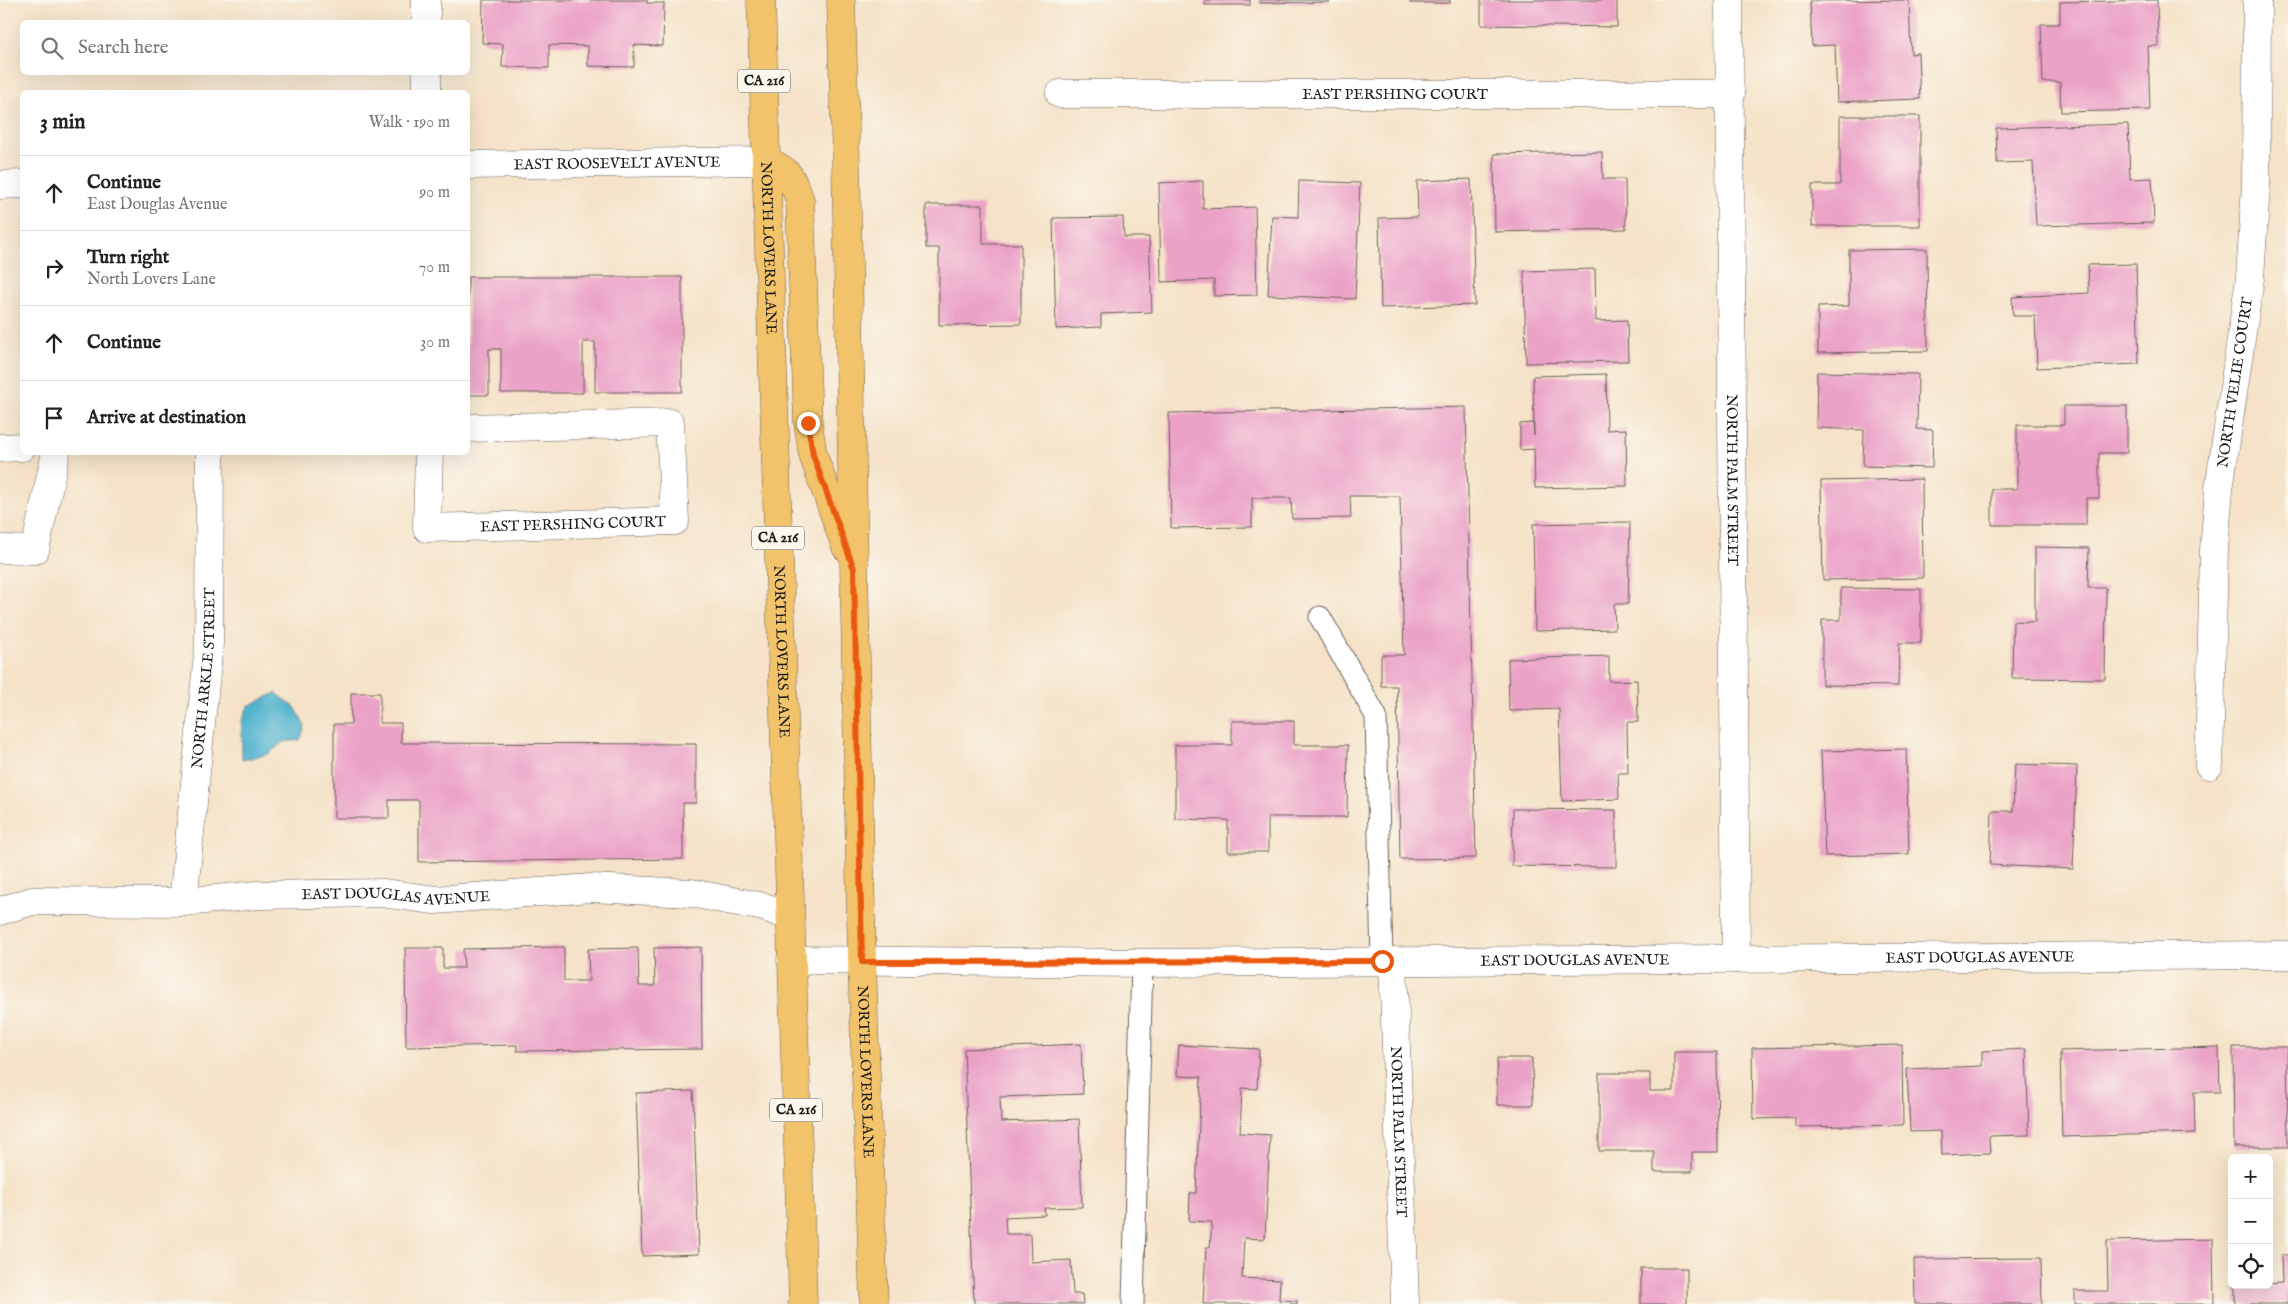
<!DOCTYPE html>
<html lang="en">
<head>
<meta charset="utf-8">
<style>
  :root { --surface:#fff; --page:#f2f2f2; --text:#222; --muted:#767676; --line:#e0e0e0 }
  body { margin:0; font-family:"IM FELL English",serif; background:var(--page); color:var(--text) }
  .controls { position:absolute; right:15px; bottom:15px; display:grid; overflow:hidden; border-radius:8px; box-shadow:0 5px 20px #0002 }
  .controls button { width:45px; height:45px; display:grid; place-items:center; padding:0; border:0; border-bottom:1px solid var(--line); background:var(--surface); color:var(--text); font:25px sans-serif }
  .stop { position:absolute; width:15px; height:15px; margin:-11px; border:4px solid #ea580c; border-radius:50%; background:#fff }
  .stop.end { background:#ea580c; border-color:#fff; box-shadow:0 1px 5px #0008 }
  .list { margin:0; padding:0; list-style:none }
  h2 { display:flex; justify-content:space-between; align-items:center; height:65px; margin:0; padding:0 20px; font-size:21px }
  h2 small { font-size:16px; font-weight:400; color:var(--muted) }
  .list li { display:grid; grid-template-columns:32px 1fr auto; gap:15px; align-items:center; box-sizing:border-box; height:75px; padding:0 20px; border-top:1px solid var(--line) }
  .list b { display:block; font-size:19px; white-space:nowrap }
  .list p { margin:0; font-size:16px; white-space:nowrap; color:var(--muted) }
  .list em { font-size:16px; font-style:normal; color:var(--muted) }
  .icon { flex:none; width:28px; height:28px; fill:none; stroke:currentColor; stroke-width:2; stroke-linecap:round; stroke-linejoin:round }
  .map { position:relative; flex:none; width:2288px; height:1304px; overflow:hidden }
  .search { position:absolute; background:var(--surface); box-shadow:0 5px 20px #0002; left:20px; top:20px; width:450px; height:55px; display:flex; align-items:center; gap:12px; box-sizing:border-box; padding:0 18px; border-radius:8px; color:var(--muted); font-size:19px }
  .panel { position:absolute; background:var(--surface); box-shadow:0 5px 20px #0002; left:20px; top:90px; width:450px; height:365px; border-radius:8px }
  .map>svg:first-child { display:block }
  .water { fill:#4fb3ce; stroke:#366875 }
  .building { fill:#eba2c7 }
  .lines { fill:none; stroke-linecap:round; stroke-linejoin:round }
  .lane-casing { stroke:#686158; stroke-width:23 }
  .street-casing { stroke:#686158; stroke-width:29 }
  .primary-casing { stroke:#686158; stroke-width:29 }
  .lane { stroke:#fff; stroke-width:21 }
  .street { stroke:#fff; stroke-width:28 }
  .primary { stroke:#f2c36a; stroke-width:28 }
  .route { stroke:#ea580c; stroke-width:6 }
  .labels { text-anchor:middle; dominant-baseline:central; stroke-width:4; stroke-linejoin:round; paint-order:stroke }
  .shield { fill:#fbf7ec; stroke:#5f5e5a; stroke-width:1 }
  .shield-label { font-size:14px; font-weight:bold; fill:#1c1c1c }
  .street-label { font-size:15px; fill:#1c1c1c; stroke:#fbf7ec }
</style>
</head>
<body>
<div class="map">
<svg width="2288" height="1304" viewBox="0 0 2288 1304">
  <rect width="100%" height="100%" fill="#fbf7ec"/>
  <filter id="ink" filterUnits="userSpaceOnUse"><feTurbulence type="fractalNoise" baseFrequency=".02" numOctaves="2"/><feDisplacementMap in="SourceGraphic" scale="10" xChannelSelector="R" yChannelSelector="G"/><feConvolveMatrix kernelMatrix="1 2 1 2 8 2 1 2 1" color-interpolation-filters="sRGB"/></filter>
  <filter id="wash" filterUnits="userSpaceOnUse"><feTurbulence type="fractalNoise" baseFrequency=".0096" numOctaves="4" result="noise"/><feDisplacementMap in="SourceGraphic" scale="20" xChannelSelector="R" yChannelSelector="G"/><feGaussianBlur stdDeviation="1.12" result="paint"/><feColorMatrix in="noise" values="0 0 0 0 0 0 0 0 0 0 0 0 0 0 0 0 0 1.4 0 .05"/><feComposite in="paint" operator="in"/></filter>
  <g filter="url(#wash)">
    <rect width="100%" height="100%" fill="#f5e2c8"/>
    <polygon class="water" points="276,693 295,707 305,726 300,740 283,742 268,754 242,760 242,721 248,706"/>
    <g id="blocks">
      <g class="building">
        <polygon points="483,0 647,0 647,3 664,3 663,46 634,45 634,67 588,66 588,46 549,45 549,68 502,67 503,44 482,43"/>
        <rect x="1205" y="0" width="45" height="5"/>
        <polygon points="1259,0 1330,0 1330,2 1260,3"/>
        <rect x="1410" y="0" width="40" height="3"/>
        <polygon points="1481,0 1617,0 1617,27 1481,25"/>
        <polygon points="1909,0 1911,54 1918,53 1920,99 1837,102 1835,45 1812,46 1810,1"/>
        <polygon points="2157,0 2158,46 2148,46 2150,110 2061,112 2060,82 2043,82 2041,24 2060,24 2060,2"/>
        <polygon points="1840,116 1920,116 1920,226 1812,226 1812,185 1840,185"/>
        <polygon points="2128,124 2130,179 2152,178 2154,223 2036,226 2033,162 1997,163 1996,128"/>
        <polygon points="1602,152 1603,179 1625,179 1626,229 1495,232 1494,154"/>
        <polygon points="1471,179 1475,305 1381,308 1379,218 1418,217 1417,181"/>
        <polygon points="1203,181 1203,209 1255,207 1257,295 1214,296 1214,280 1161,282 1159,183"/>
        <polygon points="1299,181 1360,183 1355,299 1268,295 1272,216 1298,217"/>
        <polygon points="926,205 983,205 983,244 1021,244 1021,324 939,325 939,248 926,248"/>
        <polygon points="1123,217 1124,237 1149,237 1152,312 1101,314 1101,327 1056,329 1053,218"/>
        <polygon points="1927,249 1928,351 1818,353 1818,307 1849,306 1849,250"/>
        <polygon points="2136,264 2139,364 2037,368 2035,316 2013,316 2012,297 2089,293 2088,265"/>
        <polygon points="1595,269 1596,321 1627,320 1628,361 1526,363 1524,271"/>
        <polygon points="468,277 682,277 682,392 595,392 595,342 583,342 583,393 501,393 501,349 489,349 489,395 468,395"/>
        <polygon points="1817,372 1918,374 1917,429 1933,430 1932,468 1863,466 1864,430 1816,428"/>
        <polygon points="1606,374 1607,430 1626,429 1627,486 1535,488 1534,449 1520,450 1520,424 1533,423 1534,435 1533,376"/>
        <polygon points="2064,406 2127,406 2127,453 2099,453 2099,498 2086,498 2086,525 1992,525 1992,489 2017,489 2017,425 2064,425"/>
        <polygon points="1466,407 1476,858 1400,859 1397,686 1381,686 1381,655 1404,655 1400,496 1350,496 1351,518 1292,519 1291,498 1252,498 1252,527 1171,528 1169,413"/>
        <polygon points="1922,479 1923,578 1823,580 1821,481"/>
        <polygon points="1630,522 1628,604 1614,604 1615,629 1535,631 1533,524"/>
        <polygon points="2035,547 2089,548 2088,588 2106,588 2105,679 2012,678 2013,621 2035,622"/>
        <polygon points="1841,588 1921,589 1921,643 1899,643 1898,686 1822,685 1822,620 1841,620"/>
        <polygon points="1609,656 1609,681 1637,680 1638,722 1627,722 1628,773 1618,773 1619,799 1562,801 1559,709 1509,711 1508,659"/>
        <polygon points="351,693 380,693 380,723 401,723 401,743 696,744 696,803 683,803 683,859 419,862 419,800 389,800 389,818 334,818 334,724 351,724"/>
        <polygon points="1232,721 1294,721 1294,745 1348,745 1347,817 1268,817 1268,852 1228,852 1228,820 1175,819 1175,745 1232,745"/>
        <polygon points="1906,749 1909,854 1825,856 1821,751"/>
        <polygon points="2015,764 2077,766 2073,869 1990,865 1992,811 2013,811"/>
        <polygon points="1513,809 1616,810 1616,867 1512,866"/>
        <polygon points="564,947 564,981 589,981 588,949 638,948 639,986 655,986 654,948 701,947 702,1049 517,1051 517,1045 406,1047 405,948 443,948 443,968 464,968 463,949"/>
        <polygon points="1081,1044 1083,1094 1000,1097 1001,1122 1079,1119 1082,1207 1044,1208 1045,1215 1005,1217 1006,1234 1030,1234 1031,1262 1071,1260 1073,1294 1082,1294 1083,1304 974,1304 964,1049"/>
        <polygon points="1179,1045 1259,1049 1257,1089 1242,1088 1240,1133 1270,1135 1265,1239 1244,1238 1242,1278 1280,1280 1279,1300 1297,1301 1297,1304 1203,1304 1206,1247 1210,1247 1212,1222 1189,1221 1190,1193 1196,1193 1201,1077 1177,1076"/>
        <polygon points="1902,1045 1903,1125 1795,1127 1795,1118 1753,1119 1752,1048"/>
        <polygon points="2219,1047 2220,1092 2194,1092 2195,1133 2062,1137 2060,1051"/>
        <polygon points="2233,1047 2287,1047 2288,1147 2234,1147"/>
        <polygon points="2026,1049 2029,1135 1989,1136 1990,1153 1942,1155 1941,1131 1910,1132 1907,1069 1982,1066 1982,1051"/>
        <polygon points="1674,1052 1717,1052 1718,1152 1692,1152 1692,1172 1654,1172 1654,1151 1599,1151 1599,1073 1650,1073 1650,1091 1674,1091"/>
        <polygon points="1497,1058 1532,1058 1533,1105 1497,1105"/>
        <polygon points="693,1091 699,1254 642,1256 636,1093"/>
        <polygon points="2213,1239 2214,1304 2075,1304 2075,1291 2108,1291 2107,1241"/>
        <polygon points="2281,1255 2288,1255 2288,1304 2235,1304 2235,1285 2282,1283"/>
        <polygon points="2041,1258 2042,1304 1915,1304 1914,1259"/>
        <rect x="1641" y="1268" width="46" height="36"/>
      </g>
    </g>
  </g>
  <g filter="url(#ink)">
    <use href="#blocks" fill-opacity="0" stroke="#686158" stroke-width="1"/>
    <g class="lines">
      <defs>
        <g id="lane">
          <polyline points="1320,617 1376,716 1382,961"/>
          <polyline points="1133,1304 1142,963"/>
        </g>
        <g id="street">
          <polyline points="426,0 426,22"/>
          <path id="s1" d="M1729,0L1736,959"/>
          <polyline points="427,72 427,92"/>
          <path id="s2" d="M1060,94H1731"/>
          <path id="s3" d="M468,165L766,161"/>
          <polyline points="0,185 22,184"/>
          <polyline points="0,448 22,447"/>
          <path id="s4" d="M429,452L427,528L675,521L670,423L468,428"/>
          <polyline points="0,549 35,550 56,452"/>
          <path id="s5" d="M2209,765L2214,550L2219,489L2250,278L2256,185L2257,0"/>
          <path id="s6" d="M183,902L209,644L210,452"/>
          <path id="s7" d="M0,911L32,901L183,902L258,895L382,893L435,900L591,888L691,893L764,907L789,916"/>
          <path id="s8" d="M791,960L1142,963L2288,955"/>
          <path id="s9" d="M1393,961L1405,1304"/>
        </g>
        <g id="primary">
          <path id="s10" d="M761,0L803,1304"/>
          <path id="s11" d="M841,0L846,163L862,962L874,1304"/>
          <path d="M766,161C790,170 791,177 800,200L808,423L813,455L846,547"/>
        </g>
      </defs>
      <use href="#lane" class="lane-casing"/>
      <use href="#street" class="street-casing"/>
      <use href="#primary" class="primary-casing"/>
      <use href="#lane" class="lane"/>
      <use href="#street" class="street"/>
      <use href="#primary" class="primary"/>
    </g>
  </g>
  <g class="lines" filter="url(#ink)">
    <polyline class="route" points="808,423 813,455 854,569 862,962 1382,961"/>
  </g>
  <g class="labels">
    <g class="shield">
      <rect x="738" y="69.5" width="52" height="23" rx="4"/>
      <rect x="752" y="526.5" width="52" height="23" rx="4"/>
      <rect x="770" y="1098.5" width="52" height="23" rx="4"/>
    </g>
    <g class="shield-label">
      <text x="764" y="81">CA 216</text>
      <text x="778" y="538">CA 216</text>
      <text x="796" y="1110">CA 216</text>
    </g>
    <g class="street-label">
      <text stroke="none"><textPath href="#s2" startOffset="335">EAST PERSHING COURT</textPath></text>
      <text stroke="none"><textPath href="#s3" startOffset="149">EAST ROOSEVELT AVENUE</textPath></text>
      <text stroke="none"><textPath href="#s10" startOffset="248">NORTH LOVERS LANE</textPath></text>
      <text stroke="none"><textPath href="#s5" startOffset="384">NORTH VELIE COURT</textPath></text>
      <text stroke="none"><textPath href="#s1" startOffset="480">NORTH PALM STREET</textPath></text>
      <text stroke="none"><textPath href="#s4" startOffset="222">EAST PERSHING COURT</textPath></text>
      <text stroke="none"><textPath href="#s10" startOffset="652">NORTH LOVERS LANE</textPath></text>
      <text stroke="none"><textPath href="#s6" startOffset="225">NORTH ARKLE STREET</textPath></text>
      <text stroke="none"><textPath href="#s7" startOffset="398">EAST DOUGLAS AVENUE</textPath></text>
      <text stroke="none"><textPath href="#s8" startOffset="1189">EAST DOUGLAS AVENUE</textPath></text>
      <text stroke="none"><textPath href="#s8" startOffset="784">EAST DOUGLAS AVENUE</textPath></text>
      <text stroke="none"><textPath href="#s11" startOffset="1072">NORTH LOVERS LANE</textPath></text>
      <text stroke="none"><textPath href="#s9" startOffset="171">NORTH PALM STREET</textPath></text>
    </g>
  </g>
</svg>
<div class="controls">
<button>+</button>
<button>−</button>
<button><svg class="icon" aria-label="locate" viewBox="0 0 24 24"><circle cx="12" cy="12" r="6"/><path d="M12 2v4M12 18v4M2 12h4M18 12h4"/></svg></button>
</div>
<div class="stop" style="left:1382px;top:961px"></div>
<div class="stop end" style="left:808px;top:423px"></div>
<div class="search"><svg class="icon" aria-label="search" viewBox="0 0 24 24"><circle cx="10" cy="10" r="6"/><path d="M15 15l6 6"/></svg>Search here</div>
<section class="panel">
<h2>3 min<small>Walk · 190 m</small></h2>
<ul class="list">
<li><svg class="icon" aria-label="ahead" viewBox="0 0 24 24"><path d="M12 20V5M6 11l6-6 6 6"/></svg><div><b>Continue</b><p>East Douglas Avenue</p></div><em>90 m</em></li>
<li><svg class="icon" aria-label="right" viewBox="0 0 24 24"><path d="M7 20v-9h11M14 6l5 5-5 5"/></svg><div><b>Turn right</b><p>North Lovers Lane</p></div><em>70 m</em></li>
<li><svg class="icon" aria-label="ahead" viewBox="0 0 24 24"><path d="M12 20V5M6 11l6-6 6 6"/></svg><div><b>Continue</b></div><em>30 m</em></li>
<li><svg class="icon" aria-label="arrive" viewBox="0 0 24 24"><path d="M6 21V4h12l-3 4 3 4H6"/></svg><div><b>Arrive at destination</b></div></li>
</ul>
</section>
</div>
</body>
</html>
